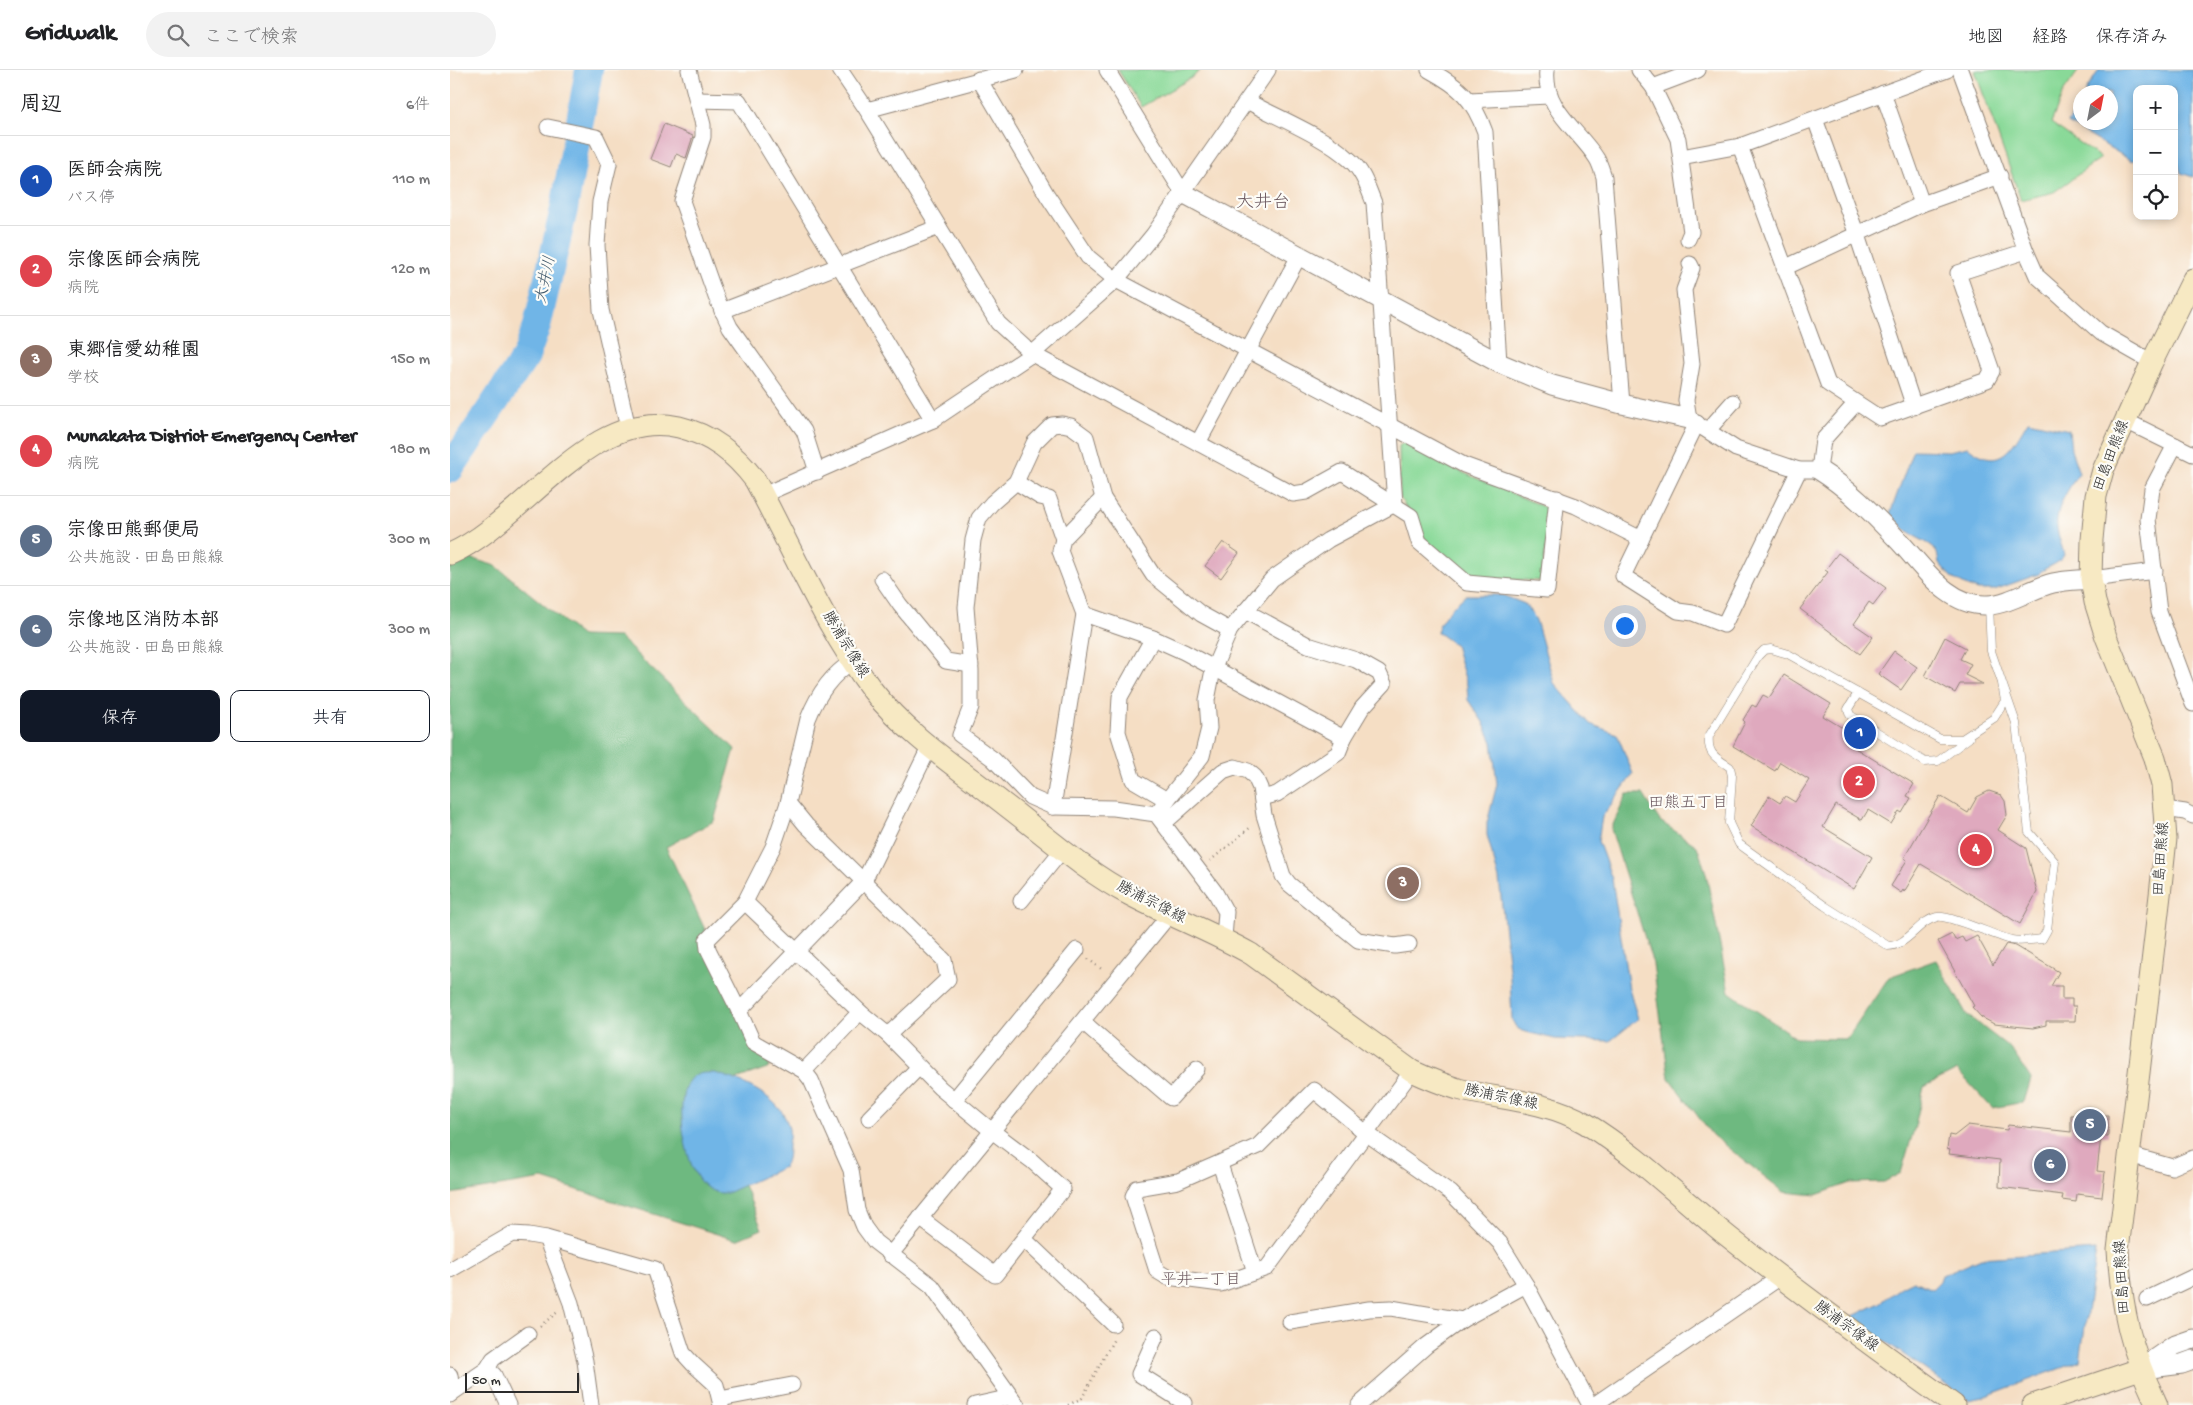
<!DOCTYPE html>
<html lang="ja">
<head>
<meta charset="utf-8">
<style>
  :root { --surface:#fff; --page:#f2f2f2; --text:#202124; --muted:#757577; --line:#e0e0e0; --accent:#111827 }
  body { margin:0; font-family:"Gochi Hand","Klee One",sans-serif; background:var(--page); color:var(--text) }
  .controls { position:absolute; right:15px; top:15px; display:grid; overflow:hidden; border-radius:10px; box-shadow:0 2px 8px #0003 }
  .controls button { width:45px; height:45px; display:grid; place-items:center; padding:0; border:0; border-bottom:1px solid var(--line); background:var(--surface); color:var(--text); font:25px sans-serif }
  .compass { position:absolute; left:1623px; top:15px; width:45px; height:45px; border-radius:50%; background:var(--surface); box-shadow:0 2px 8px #0003; rotate:32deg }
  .scale { position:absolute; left:15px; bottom:12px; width:114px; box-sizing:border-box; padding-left:5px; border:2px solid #2b2b2b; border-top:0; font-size:14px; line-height:18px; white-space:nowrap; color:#2b2b2b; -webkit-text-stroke:4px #fdfcf7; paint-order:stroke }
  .you { position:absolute; left:1174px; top:555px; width:18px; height:18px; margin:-12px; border:4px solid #fff; border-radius:50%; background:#1a73e8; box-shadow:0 0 0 8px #1a73e833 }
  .badge { display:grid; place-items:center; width:32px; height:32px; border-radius:50%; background:var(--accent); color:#fff; font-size:16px; font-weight:700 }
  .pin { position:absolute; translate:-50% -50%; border:2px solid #fff; box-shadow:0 1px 5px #0006 }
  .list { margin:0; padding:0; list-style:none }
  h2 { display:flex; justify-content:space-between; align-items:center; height:65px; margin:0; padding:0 20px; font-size:21px }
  h2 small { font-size:16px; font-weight:400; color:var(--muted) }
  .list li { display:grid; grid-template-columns:32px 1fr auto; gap:15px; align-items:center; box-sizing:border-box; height:90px; padding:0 20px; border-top:1px solid var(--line) }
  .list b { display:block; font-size:19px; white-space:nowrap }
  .list p { margin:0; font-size:16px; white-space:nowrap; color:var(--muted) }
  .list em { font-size:16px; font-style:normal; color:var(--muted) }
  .actions { display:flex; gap:10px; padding:15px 20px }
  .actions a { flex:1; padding:11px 0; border:1px solid var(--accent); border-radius:10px; text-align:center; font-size:18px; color:var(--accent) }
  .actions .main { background:var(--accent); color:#fff }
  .icon { flex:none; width:28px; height:28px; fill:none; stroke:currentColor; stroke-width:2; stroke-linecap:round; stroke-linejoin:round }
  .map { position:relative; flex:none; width:1743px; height:1335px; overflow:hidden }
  header { display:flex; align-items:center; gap:30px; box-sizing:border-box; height:70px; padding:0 25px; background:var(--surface); border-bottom:1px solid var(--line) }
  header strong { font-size:24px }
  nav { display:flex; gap:28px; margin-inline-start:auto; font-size:18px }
  .search { width:350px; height:45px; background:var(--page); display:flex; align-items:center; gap:12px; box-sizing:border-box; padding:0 18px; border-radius:28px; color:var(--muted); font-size:19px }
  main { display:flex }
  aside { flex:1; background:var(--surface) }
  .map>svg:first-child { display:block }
  .green { fill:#89d998; stroke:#5a8262 }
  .forest { fill:#6eb980; stroke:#4c7256 }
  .water { fill:#70b5e7; stroke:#4e7089 }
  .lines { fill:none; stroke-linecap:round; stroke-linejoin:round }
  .river { stroke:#70b5e7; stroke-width:28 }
  .building { fill:#dfa9be }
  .service-casing { stroke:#908478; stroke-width:9 }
  .minor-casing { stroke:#908478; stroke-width:17 }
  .tertiary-casing { stroke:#908478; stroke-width:21 }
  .secondary-casing { stroke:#908478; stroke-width:23 }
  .path { stroke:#908478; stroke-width:2.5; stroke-dasharray:1 4; stroke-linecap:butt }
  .service { stroke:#fff; stroke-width:8 }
  .minor { stroke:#fff; stroke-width:15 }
  .tertiary { stroke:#fff; stroke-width:19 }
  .secondary { stroke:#f7e9c3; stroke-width:21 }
  .labels { text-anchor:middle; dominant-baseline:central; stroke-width:4.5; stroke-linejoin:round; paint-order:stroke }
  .street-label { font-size:15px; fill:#2b2b2b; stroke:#fdfcf7 }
  .water-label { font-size:16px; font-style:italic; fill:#435b6d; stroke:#fdfcf7 }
  .neighbourhood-label { font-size:16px; fill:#6a575e; stroke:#fdfcf7 }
  .quarter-label { font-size:18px; fill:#6a575e; stroke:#fdfcf7 }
</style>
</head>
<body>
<header>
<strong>Gridwalk</strong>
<div class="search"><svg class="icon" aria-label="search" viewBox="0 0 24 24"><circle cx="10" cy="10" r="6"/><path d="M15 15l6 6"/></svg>ここで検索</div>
<nav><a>地図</a><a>経路</a><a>保存済み</a></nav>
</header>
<main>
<aside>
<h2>周辺<small>6件</small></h2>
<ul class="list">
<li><span class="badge" style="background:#1a4fb4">1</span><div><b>医師会病院</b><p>バス停</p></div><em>110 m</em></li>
<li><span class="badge" style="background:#e0444e">2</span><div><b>宗像医師会病院</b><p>病院</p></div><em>120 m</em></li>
<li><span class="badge" style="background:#8d6e63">3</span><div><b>東郷信愛幼稚園</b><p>学校</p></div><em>150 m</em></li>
<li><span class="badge" style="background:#e0444e">4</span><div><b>Munakata District Emergency Center</b><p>病院</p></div><em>180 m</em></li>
<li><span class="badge" style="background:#5c6f8a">5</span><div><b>宗像田熊郵便局</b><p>公共施設 · 田島田熊線</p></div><em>300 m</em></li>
<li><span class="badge" style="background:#5c6f8a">6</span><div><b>宗像地区消防本部</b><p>公共施設 · 田島田熊線</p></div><em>300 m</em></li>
</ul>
<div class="actions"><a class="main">保存</a><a>共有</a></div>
</aside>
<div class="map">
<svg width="1743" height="1335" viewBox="0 0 1743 1335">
  <rect width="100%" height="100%" fill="#fdfcf7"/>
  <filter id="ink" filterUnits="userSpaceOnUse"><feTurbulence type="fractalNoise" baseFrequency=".02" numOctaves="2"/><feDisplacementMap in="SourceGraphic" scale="10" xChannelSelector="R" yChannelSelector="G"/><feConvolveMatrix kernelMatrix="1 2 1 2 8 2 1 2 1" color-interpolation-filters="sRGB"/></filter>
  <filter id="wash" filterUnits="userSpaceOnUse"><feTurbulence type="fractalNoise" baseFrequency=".0096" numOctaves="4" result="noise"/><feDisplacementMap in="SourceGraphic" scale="20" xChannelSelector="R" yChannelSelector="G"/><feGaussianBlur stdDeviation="1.12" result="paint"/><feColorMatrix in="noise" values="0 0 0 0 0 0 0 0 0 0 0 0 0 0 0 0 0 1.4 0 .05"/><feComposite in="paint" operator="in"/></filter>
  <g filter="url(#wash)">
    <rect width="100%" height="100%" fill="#f5dec4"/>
    <g class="green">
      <polygon points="668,0 751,0 741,8 691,37"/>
      <polygon points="1528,0 1629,0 1614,21 1601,53 1651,88 1604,122 1571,130 1525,1"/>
      <polygon points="954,372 1007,400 1101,440 1091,511 1020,507 975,469 950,428 949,376"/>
    </g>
    <g class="forest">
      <polygon points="0,482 46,496 132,566 169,567 285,679 264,751 216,777 320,997 255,1020 312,1159 286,1170 93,1109 0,1124"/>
      <polygon points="1177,724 1193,724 1210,751 1247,776 1256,803 1279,922 1346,968 1397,969 1439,907 1486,890 1517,945 1560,978 1581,1009 1574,1032 1542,1038 1507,1000 1474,1017 1465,1056 1451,1103 1434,1112 1400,1113 1366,1125 1334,1122 1262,1065 1219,1008 1203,894 1161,759"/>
    </g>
    <g class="water">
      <polygon points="1649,0 1743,0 1743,107 1731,103 1724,78 1724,19 1687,19 1687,88 1682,91 1618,53 1630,31 1630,52 1660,52 1660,22 1635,22"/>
      <path d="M1578,351L1619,360L1621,380L1629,403C1618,420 1605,437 1607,458C1608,466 1612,476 1614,485C1607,497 1598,494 1589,504L1544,520H1528L1517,516L1502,508L1489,493L1487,483L1481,475L1459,463L1440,444L1463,380L1499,381L1518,377C1551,403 1562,377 1578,351Z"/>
      <path d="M1016,525H1052L1075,534L1086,550L1104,613L1140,654L1167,664L1183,704L1152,747L1148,771L1162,809L1179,919L1188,949L1160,971L1105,969L1072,961L1066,957L1062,950L1060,908L1049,809L1037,765V753L1047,714L1042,672L1033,652L1018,630L1017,615L1005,575L987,562C991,546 1004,536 1016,525Z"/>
      <path d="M265,1003C292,1011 333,1027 339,1059C340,1063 339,1070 338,1074C338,1082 338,1090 334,1097L277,1123C267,1124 257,1120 250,1111C235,1093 222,1024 242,1007C249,1002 257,1003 265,1003Z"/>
      <polygon points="1646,1180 1630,1291 1533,1327 1518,1330 1401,1247 1430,1233 1451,1217 1463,1211 1482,1219 1490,1211 1492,1205 1531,1188"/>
    </g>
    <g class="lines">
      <polyline class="river" points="0,399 76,286 87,256 114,139 139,0"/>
    </g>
    <g id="blocks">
      <g class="building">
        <polygon points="214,54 243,66 236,88 226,84 221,97 200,89"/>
        <polygon points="773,472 789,483 771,508 755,496"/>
        <polygon points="1388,483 1436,518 1423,535 1419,532 1404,554 1423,567 1410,584 1350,539 1378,502 1375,500"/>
        <polygon points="1495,567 1516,578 1510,589 1521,594 1515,605 1533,614 1510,614 1505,623 1475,606"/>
        <polygon points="1444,581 1467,597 1451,620 1428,604"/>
        <polygon points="1334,605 1381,634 1373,646 1401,663 1395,672 1464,714 1457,726 1461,728 1452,743 1449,741 1441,754 1418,740 1412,750 1386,735 1373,757 1422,787 1404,819 1301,756 1319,726 1330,733 1335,726 1345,732 1359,710 1330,692 1325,701 1283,676 1295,652 1293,650 1302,635 1306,637 1313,625 1319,628"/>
        <polygon points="1539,721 1551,725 1555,731 1557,745 1548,760 1576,778 1587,822 1570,854 1471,794 1454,822 1453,820 1451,823 1441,816 1457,790 1454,788 1490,726 1518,743 1527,727"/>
        <polygon points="1502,864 1505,870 1512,867 1515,872 1527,866 1543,895 1556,874 1566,876 1609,902 1601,916 1612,916 1612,929 1622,929 1622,936 1626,936 1625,951 1596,951 1596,955 1583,958 1544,954 1531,947 1522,937 1524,936 1488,871"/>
        <polygon points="1621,1045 1658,1045 1658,1066 1651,1066 1647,1101 1655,1102 1652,1127 1627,1124 1626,1132 1612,1130 1613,1125 1549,1117 1550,1090 1499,1084 1500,1080 1497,1079 1499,1065 1504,1066 1518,1055 1557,1060 1558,1055 1621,1062"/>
      </g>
    </g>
  </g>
  <g filter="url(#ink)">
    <use href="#blocks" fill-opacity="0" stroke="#908478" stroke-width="1"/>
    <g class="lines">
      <defs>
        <g id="service">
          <path d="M1539,535L1541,581L1566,653L1579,762L1605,792L1597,860L1592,869C1582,870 1571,872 1561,870C1546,866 1497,844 1487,847C1468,851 1458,876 1438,876L1375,836L1289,774L1279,753L1282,706L1280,697C1266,688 1257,684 1259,666L1308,586L1314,580L1321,579L1338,584L1490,669H1512L1544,648L1555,631L1552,613"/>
          <polyline points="1408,623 1398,639 1400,645 1475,692 1488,691 1519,668"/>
        </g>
        <g id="minor">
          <polyline points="239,0 253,55 253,67 232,131 266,227 280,257 354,361 367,402"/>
          <polyline points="390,0 417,40 548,253 582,284 843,424 856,422 892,402 961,446 969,472 1017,513 1097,520 1107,428"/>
          <polyline points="657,0 733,123"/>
          <path d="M979,0C1010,17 1023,28 1035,62L1049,293"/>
          <path d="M1097,0C1093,39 1129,60 1147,89C1150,94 1152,101 1154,107L1172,334"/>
          <polyline points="1189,0 1203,17 1228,69 1241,162 1238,169"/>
          <polyline points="1510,0 1576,181 1587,206 1651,263 1702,292"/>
          <polyline points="529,9 597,125 638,187 666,210 1014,395 1126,436 1191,469"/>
          <polyline points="1203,17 1248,0"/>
          <polyline points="1433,23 1472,134"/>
          <polyline points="247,30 289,31 483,350"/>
          <polyline points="1020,30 1099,26"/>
          <path d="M797,31C828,48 874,66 900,90C913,101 918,118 924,133L945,434"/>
          <polyline points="417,40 566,0"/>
          <polyline points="1365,49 1407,165 1464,337"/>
          <polyline points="98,57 146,67 159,94 150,132 147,175 151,240 178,358"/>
          <polyline points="1290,76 1378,314 1430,348 1537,310 1542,301 1508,203 1576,181"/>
          <polyline points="1231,87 1290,76 1497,0"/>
          <polyline points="1240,194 1242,198 1234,220 1242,294 1236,330 1239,349 1286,379 1349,400 1369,400 1373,370 1406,333"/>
          <polyline points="1334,198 1472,134 1550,106"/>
          <polyline points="272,241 489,157"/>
          <polyline points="1676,351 1743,384"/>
          <polyline points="1247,353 1173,506 1228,541 1243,543 1274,555 1349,400"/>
          <polyline points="1258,360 1283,332"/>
          <polyline points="748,373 849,186"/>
          <polyline points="1725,375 1702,419 1698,449 1709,542 1743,634"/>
          <polyline points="566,412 590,427 599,429 613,469"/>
          <polyline points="313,425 483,350 582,284 666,210 703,165 818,0"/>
          <polyline points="653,428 613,469 610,481 634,544 603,737 664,738 706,744 765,822 776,842 774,868"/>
          <polyline points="432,509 450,535 496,591 521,595"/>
          <polyline points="1641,509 1705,501"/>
          <polyline points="795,541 858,575 906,590 929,603 934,614 912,638 894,668 888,683 827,724 812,728"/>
          <polyline points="634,544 703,568 734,582 894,668"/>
          <polyline points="703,568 670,627 668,662 683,710 717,730"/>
          <path d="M403,591C382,604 367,626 358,649L338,733L323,777L295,832L410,942L438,965L490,1018L542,1061L720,844"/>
          <polyline points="480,676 414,811 289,941 303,972 354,1001 361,1010 401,1100 407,1140 414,1157 425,1172 482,1216 567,1335"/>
          <polyline points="338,733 356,755 494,890 498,909 438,965"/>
          <polyline points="603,737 580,727 543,689 510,665 521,637 521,601 516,537 523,470 529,448 542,433 566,412 584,373 602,355 612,354 621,356 636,367 653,428 703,505 751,544 780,560"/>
          <polyline points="1715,739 1735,742 1743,746"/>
          <polyline points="706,744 752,686 759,658 757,630 763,600 780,560 822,509 878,470 945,434"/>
          <polyline points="714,753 773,701 785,697 798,701 805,707 810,718 814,745 833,806 839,814 908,870 945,876 959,874"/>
          <polyline points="571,831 613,779"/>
          <polyline points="289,941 258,879 257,870 295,832"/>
          <polyline points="633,952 721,1028 747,999"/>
          <polyline points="354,1001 410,942"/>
          <polyline points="962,1001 817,1198 771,1214 717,1207 707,1201 683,1126 687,1118 728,1111 808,1076 864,1020 916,1063 1001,1123 1050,1173 1076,1215 1140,1335"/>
          <polyline points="504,1030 627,880"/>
          <polyline points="419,1048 469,997"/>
          <polyline points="1680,1085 1722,1097 1743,1088"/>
          <polyline points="770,1094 805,1202"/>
          <polyline points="96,1168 121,1233 135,1291 141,1335"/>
          <polyline points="574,1169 663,1254"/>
          <polyline points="440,1185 542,1061 582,1091 613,1119 545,1205 470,1148"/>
          <polyline points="0,1200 62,1164 79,1165 96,1168 205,1199 233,1283 243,1294 266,1315 271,1335"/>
          <polyline points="1697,1229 1743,1207"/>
          <polyline points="840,1252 919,1239 941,1238 1012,1250"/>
          <polyline points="706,1266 689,1304 735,1333 734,1335"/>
          <polyline points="37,1299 43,1289 78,1264"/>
          <polyline points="0,1305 2,1323 0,1325"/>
          <polyline points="2,1323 37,1299 44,1305 58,1335"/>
          <polyline points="270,1329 342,1315"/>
          <polyline points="525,1335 561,1327"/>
          <polyline points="909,1335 976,1276 1012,1250 1076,1215"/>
          <polyline points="1144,1335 1329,1208"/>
        </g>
        <g id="tertiary">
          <polyline points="733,123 1049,293 1102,315 1172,334 1239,349"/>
          <path d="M1369,400C1398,418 1423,444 1446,468C1472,494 1496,537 1538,535C1560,534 1582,518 1603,513C1615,510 1629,510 1641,509"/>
          <polyline points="1690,1299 1723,1276 1743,1269"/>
          <polyline points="1693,1299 1732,1294 1743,1290"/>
        </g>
        <g id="secondary">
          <path d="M0,484C74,452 139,336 229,357C262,365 285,384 305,410C343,481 375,557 423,621C458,666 510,699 554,734C595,765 634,801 680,825C720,846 762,862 801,884L962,1001C977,1008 992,1014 1008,1019C1050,1030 1096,1030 1135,1053C1188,1085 1232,1130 1280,1168C1353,1226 1429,1281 1504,1335"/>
          <polyline points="1583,1335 1690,1299"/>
          <path d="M1707,1335C1680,1278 1672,1242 1668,1180L1710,825L1716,769L1712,715L1705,688L1656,567L1645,532L1641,509L1642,470L1646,426L1653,400L1702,292L1743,209"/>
        </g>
      </defs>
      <use href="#service" class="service-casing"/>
      <use href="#minor" class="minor-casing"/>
      <use href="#tertiary" class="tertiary-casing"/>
      <use href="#secondary" class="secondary-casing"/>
      <g class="path">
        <polyline points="760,791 802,756"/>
        <polyline points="638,889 654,901"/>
        <polyline points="90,1256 109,1241"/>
        <polyline points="618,1335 632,1328 665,1267"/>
      </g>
      <use href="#service" class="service"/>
      <use href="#minor" class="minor"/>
      <use href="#tertiary" class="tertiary"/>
      <use href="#secondary" class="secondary"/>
    </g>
  </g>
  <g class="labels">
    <g class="street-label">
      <text transform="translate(1662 386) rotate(-69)">田島田熊線</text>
      <text transform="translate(395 575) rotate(59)">勝浦宗像線</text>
      <text transform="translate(1712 789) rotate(-86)">田島田熊線</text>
      <text transform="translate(701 833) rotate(27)">勝浦宗像線</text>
      <text transform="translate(1051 1028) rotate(12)">勝浦宗像線</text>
      <text transform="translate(1673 1207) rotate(-94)">田島田熊線</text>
      <text transform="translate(1396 1257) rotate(36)">勝浦宗像線</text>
    </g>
    <g class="water-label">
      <text transform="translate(97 210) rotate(-78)">大井川</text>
    </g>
    <g class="neighbourhood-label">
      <text x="1238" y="734">田熊五丁目</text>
      <text x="751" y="1211">平井一丁目</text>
    </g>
    <g class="quarter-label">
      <text x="813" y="133">大井台</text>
    </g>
  </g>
</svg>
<div class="controls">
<button>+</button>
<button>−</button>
<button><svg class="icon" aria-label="locate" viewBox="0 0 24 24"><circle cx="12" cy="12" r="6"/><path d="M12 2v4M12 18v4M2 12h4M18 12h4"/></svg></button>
</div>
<svg class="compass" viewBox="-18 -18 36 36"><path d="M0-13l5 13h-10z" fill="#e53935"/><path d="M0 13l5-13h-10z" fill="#757577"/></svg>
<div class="scale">50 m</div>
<div class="you"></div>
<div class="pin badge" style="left:1410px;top:663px;background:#1a4fb4">1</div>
<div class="pin badge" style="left:1409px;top:712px;background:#e0444e">2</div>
<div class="pin badge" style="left:953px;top:813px;background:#8d6e63">3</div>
<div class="pin badge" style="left:1526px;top:780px;background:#e0444e">4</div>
<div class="pin badge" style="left:1640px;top:1055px;background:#5c6f8a">5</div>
<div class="pin badge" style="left:1600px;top:1095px;background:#5c6f8a">6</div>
</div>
</main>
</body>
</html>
